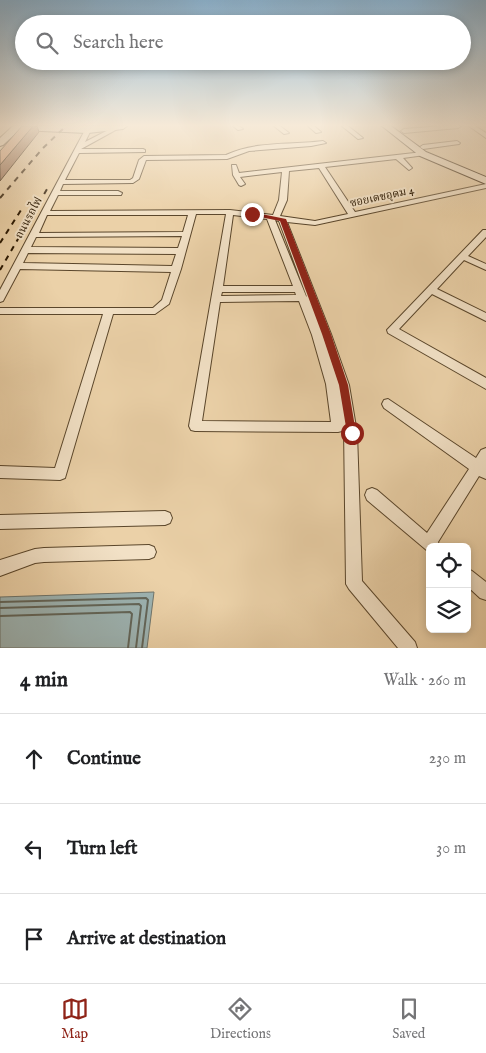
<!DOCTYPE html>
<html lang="en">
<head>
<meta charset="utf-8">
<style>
  :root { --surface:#fff; --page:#f6f6f6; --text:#202124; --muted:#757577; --line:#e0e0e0; --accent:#8f2418 }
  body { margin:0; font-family:"IM FELL English","Noto Serif Thai",serif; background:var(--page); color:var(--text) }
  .controls { position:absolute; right:15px; bottom:15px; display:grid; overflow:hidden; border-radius:8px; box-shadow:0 2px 8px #0003 }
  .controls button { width:45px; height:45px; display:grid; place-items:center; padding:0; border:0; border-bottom:1px solid var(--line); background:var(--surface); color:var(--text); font:25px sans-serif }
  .stop { position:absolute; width:15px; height:15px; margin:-11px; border:4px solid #8f2418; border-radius:50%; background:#fff }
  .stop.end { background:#8f2418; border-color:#fff; box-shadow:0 1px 5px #0008 }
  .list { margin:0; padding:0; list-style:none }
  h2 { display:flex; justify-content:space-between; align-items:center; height:65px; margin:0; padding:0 20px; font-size:21px }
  h2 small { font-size:16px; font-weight:400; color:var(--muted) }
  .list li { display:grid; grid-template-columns:32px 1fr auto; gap:15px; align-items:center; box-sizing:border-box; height:90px; padding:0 20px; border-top:1px solid var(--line) }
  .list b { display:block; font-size:19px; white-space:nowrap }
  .list em { font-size:16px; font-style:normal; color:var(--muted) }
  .icon { flex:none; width:28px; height:28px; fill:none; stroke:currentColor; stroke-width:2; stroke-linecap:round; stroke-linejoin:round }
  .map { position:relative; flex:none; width:486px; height:648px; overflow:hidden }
  .search { position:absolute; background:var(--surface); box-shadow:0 2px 8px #0003; left:15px; right:15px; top:15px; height:55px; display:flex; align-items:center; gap:12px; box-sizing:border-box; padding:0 18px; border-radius:28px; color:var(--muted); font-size:19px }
  .sheet { height:335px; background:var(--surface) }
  nav { display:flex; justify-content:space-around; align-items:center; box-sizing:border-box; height:70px; border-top:1px solid var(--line); background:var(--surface); font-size:14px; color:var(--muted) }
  nav a { display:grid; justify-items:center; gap:2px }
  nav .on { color:var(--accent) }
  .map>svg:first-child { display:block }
  .water { fill:#9db4b3; stroke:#6f756c }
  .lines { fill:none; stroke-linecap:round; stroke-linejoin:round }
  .shore { stroke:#63665a; stroke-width:2 }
  .minor-casing { stroke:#5a462b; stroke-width:2 }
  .secondary-casing { stroke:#291701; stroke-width:2 }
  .minor { fill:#f2e1c6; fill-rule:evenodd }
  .secondary { fill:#f2e1c6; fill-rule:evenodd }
  .rail { stroke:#291701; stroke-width:2; stroke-dasharray:5.5 5.5; stroke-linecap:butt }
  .shaded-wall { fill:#9b7358; stroke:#291701 }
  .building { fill:#dea47d; stroke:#291701 }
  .route { fill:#8f2418 }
  .labels { text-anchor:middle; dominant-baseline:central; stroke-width:4; stroke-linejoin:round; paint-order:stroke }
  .far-street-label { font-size:11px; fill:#291701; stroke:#f2e1c6 }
</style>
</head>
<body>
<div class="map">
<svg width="486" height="648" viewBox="0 0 486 648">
  <rect width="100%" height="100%" fill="#ebd1a8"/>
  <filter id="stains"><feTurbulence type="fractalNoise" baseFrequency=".004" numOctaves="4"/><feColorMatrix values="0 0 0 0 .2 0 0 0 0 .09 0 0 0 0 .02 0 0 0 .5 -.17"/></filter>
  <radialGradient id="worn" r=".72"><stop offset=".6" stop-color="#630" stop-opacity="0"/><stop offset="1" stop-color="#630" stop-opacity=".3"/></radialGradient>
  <polygon class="water" points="154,592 147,648 0,648 0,597"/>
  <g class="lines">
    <g class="shore">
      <polyline points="0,602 146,598 148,600 142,648"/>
      <polyline points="0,608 139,604 141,606 136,648"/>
      <polyline points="0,616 130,612 132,614 128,648"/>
    </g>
    <defs>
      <g id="minor">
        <path d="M116,126L121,127L81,149H143L145,150V152L79,153L65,180H130L133,178L139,160L144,156L226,155C256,141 291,145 323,141L326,143L311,146L249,151L227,159L146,160L139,179L133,183L63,184L60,191H118L122,193L121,195H58L50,211L230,210L273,215L279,200L282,172L240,177L245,184L241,186L239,185L233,175L232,165H236L239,173L423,152L425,153V155L403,158L412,168L409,170L396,159L325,167L355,212L486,184V188L315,225L287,222L331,334L349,385L357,433L362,581L415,642L417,648H398L349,589L346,584L344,427L342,431L338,432L195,431L191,430L189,426L226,214H196L181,269L169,304L155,314H113L65,478L60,480L0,478V466L55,468L103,314H0V308H153L162,300L171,272L20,269L3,301L0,302V290L85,130L88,128L91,130L85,142ZM319,168L348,214L315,221L280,216L287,200L289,171ZM47,215H188L183,232L39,233ZM233,215L267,219L293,286H223ZM275,220L279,221L307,297L306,296ZM182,236L178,248L31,247L36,237ZM28,253L176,254L172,266L23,263ZM222,292H295L296,295L221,296ZM299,301L312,335L326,384L331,422L202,421L220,302Z"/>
        <polygon points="233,126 239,126 243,129 238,130"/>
        <polygon points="274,126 280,126 289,133 284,134"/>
        <polygon points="308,126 314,126 321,132 316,133"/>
        <polygon points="342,126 348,126 363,138 358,139"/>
        <polygon points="442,126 461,126 458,128 404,133 401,131 404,129"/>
        <polygon points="469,126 475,126 486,133 486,138"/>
        <polygon points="457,141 460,143 459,144 423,149 420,147 423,145"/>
        <polygon points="483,230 486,230 486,237 468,256 486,264 486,270 464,260 437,289 486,313 486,321 432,294 399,329 486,378 486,389 388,333 387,330"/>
        <polygon points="388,399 476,458 481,450 486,448 486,479 479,476 438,542 440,547 430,547 430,553 367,500 365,495 367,490 372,488 377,490 427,533 469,469 384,408 382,404 384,400"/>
        <polygon points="165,511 170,513 172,518 170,523 165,525 0,529 0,515"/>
        <polygon points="149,545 154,547 156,552 154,557 149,559 44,562 35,563 0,576 0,560 35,549 44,548"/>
        <polygon points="467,568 472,571 486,582 486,600 480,598 467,586"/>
      </g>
      <g id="secondary">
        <polygon points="13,126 127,126 123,129 88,133 19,130 3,145 0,146 0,138"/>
        <polygon points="382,126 391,126 426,152 486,177 486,184 420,156"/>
      </g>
    </defs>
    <use href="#minor" class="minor-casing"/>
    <use href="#secondary" class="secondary-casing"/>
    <use href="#minor" class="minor"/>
    <use href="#secondary" class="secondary"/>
    <g class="rail">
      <polyline points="0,198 43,148 66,126"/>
      <polyline points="0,243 23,207"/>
      <polyline points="0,270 47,189"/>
    </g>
  </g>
  <polygon class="shaded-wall" points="33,126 37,126 39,132 0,181 0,165"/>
  <polygon class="building" points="22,126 33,126 0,165 0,151"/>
  <linearGradient id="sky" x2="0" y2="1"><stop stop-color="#8ab4d3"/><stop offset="0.58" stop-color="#f6ead8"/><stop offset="1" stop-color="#f6ead8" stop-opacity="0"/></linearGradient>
  <rect width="486" height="216" fill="url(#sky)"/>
  <polygon class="route" points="252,212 286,219 331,334 348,385 356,433 355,436 348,436 347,433 339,385 322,334 280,221 250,215 250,213"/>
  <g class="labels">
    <g class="far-street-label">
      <text transform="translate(382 197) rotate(-12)">ซอยเดชอุดม 4</text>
      <text transform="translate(29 218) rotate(-62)">ถนนรถไฟ</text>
    </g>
  </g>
  <rect width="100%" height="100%" filter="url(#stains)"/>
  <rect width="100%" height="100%" fill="url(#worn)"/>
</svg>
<div class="controls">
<button><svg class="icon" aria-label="locate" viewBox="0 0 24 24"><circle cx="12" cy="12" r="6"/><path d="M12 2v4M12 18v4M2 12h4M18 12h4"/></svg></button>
<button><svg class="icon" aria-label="layers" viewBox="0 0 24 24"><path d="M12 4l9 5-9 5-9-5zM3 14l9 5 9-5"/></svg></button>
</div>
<div class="stop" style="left:352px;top:433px"></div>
<div class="stop end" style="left:252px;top:214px"></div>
<div class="search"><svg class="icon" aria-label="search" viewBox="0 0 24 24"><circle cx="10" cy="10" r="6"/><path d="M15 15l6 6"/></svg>Search here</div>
</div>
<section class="sheet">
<h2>4 min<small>Walk · 260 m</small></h2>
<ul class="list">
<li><svg class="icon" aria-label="ahead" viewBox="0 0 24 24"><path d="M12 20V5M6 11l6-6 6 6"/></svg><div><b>Continue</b></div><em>230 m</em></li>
<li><svg class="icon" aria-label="left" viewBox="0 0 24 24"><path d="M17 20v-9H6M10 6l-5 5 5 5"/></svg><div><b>Turn left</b></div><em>30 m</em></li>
<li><svg class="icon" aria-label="arrive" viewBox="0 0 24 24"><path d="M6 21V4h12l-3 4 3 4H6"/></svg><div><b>Arrive at destination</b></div></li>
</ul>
</section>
<nav>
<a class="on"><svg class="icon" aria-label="map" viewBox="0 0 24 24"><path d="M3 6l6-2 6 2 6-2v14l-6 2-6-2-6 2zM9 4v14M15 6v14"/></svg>Map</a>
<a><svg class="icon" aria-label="directions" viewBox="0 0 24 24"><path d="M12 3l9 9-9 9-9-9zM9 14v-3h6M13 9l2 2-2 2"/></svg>Directions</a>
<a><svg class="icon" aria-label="saved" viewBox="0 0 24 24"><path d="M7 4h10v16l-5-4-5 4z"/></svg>Saved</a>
</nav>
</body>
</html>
